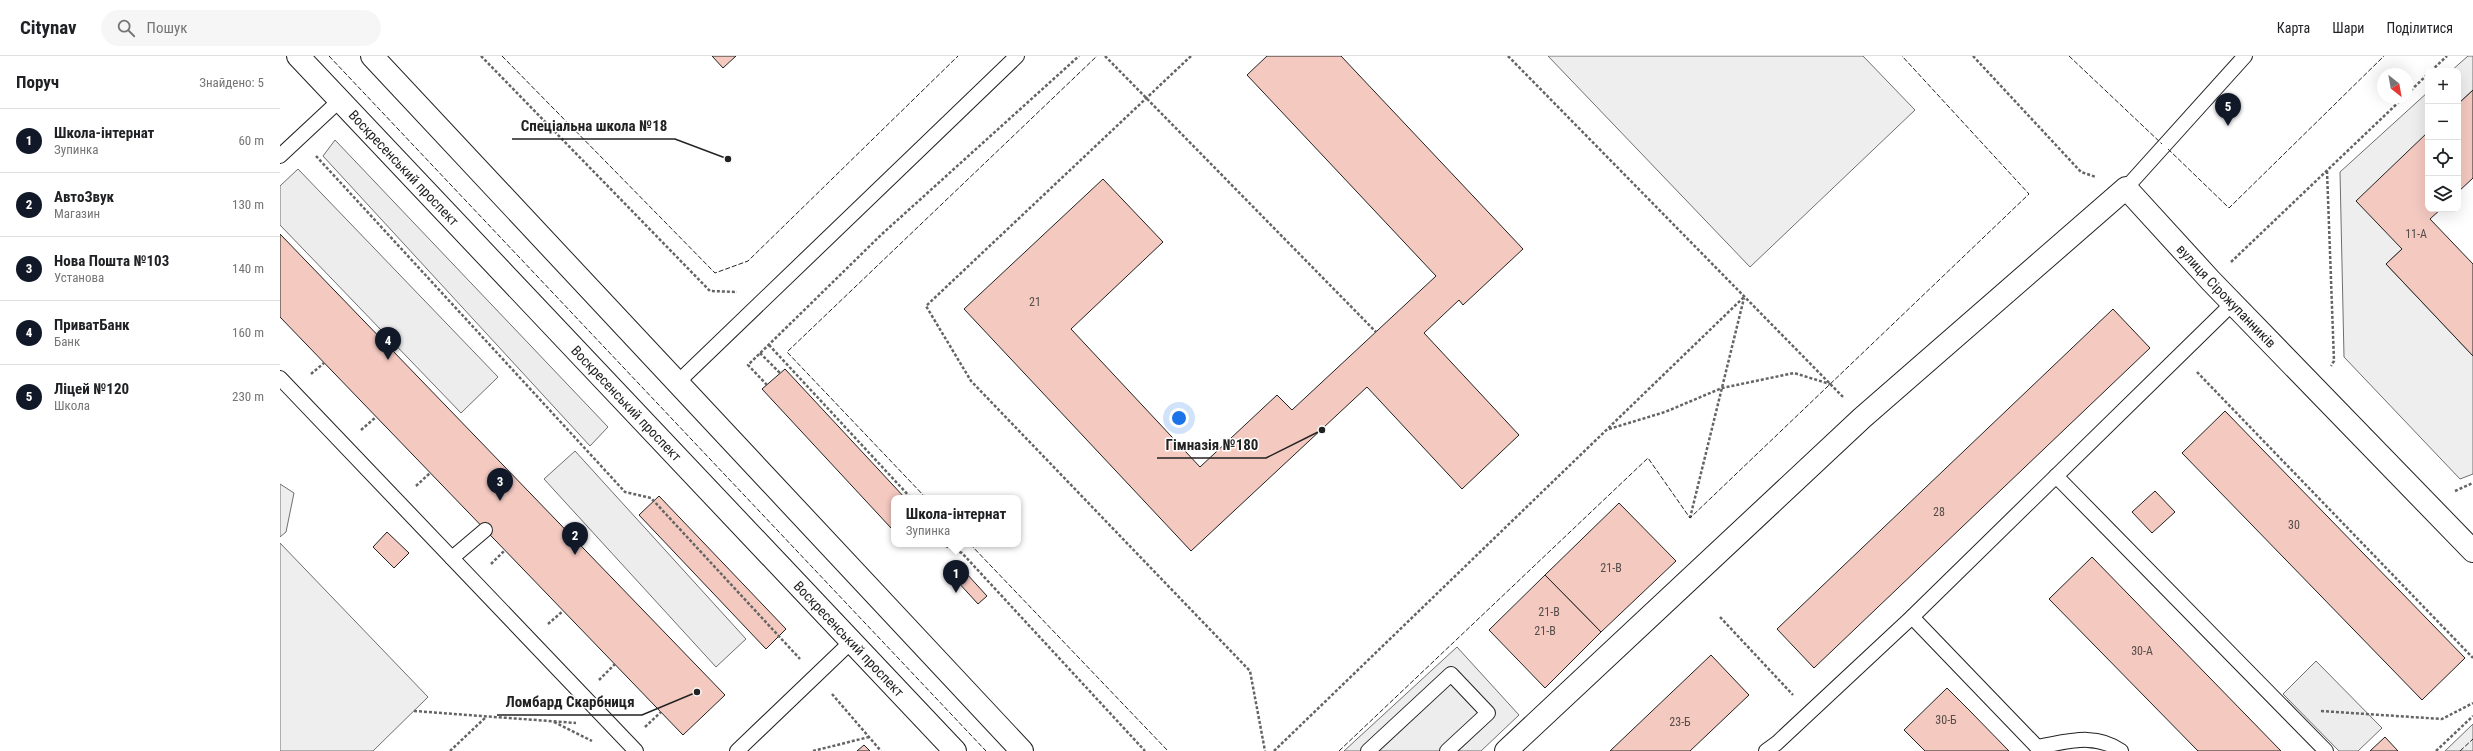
<!DOCTYPE html>
<html lang="uk">
<head>
<meta charset="utf-8">
<style>
  :root { --surface:#fff; --page:#f6f6f6; --text:#202124; --muted:#757577; --line:#e0e0e0; --accent:#111827 }
  body { margin:0; font-family:"Roboto Condensed",sans-serif; background:var(--page); color:var(--text) }
  .controls { position:absolute; right:12px; top:12px; display:grid; overflow:hidden; border-radius:8px; box-shadow:0 4px 16px #0002 }
  .controls button { width:36px; height:36px; display:grid; place-items:center; padding:0; border:0; border-bottom:1px solid var(--line); background:var(--surface); color:var(--text); font:20px sans-serif }
  .compass { position:absolute; left:2097px; top:12px; width:36px; height:36px; border-radius:50%; background:var(--surface); box-shadow:0 4px 16px #0002; rotate:149deg }
  .you { position:absolute; left:899px; top:362px; width:14px; height:14px; margin:-10px; border:3px solid #fff; border-radius:50%; background:#1a73e8; box-shadow:0 0 0 6px #1a73e833 }
  .badge { display:grid; place-items:center; width:26px; height:26px; border-radius:50%; background:var(--accent); color:#fff; font-size:13px; font-weight:700 }
  .pin { position:absolute; translate:-50% -33px; filter:drop-shadow(0 1px 2px #0008) }
  .pin::after { content:''; position:absolute; top:21px; width:14px; height:12px; background:inherit; clip-path:polygon(0 0,100% 0,50% 100%) }
  .popup { position:absolute; left:611px; top:439px; width:130px; height:52px; box-sizing:border-box; display:grid; place-content:center; border-radius:8px; background:var(--surface); filter:drop-shadow(0 1px 3px #0005); font-size:13px; white-space:nowrap; color:var(--muted) }
  .popup b { font-size:15px; color:var(--text) }
  .popup::after { content:''; position:absolute; left:50%; top:100%; margin-left:-8px; border:8px solid transparent; border-top-color:var(--surface) }
  .list { margin:0; padding:0; list-style:none }
  h2 { display:flex; justify-content:space-between; align-items:center; height:52px; margin:0; padding:0 16px; font-size:17px }
  h2 small { font-size:13px; font-weight:400; color:var(--muted) }
  .list li { display:grid; grid-template-columns:26px 1fr auto; gap:12px; align-items:center; box-sizing:border-box; height:64px; padding:0 16px; border-top:1px solid var(--line) }
  .list b { display:block; font-size:15px; white-space:nowrap }
  .list p { margin:0; font-size:13px; white-space:nowrap; color:var(--muted) }
  .list em { font-size:13px; font-style:normal; color:var(--muted) }
  .icon { flex:none; width:22px; height:22px; fill:none; stroke:currentColor; stroke-width:2; stroke-linecap:round; stroke-linejoin:round }
  .map { position:relative; flex:none; width:2193px; height:695px; overflow:hidden }
  header { display:flex; align-items:center; gap:24px; box-sizing:border-box; height:56px; padding:0 20px; background:var(--surface); border-bottom:1px solid var(--line) }
  header strong { font-size:19px }
  nav { display:flex; gap:22px; margin-inline-start:auto; font-size:14px }
  .search { width:280px; height:36px; background:var(--page); display:flex; align-items:center; gap:10px; box-sizing:border-box; padding:0 14px; border-radius:22px; color:var(--muted); font-size:15px }
  main { display:flex }
  aside { flex:1; background:var(--surface) }
  .map>svg:first-child { display:block }
  .green { fill:#eee; stroke:#6f6f6f }
  .parking { fill:#ededed; stroke:#6f6f6f }
  .building { fill:#f3c9c0; stroke:#222 }
  .lines { fill:none; stroke-linecap:round; stroke-linejoin:round }
  .lane-casing { stroke:#222; stroke-width:16 }
  .street-casing { stroke:#222; stroke-width:24 }
  .primary-casing { stroke:#222; stroke-width:24 }
  .path { stroke:#646464; stroke-width:2.5; stroke-dasharray:3 2; stroke-linecap:butt }
  .lane { stroke:#fff; stroke-width:14 }
  .street { stroke:#fff; stroke-width:22 }
  .primary { stroke:#fff; stroke-width:22 }
  .fence { stroke:#222; stroke-width:1; stroke-dasharray:5 2; stroke-linecap:butt }
  .labels { text-anchor:middle; dominant-baseline:central; stroke-width:3; stroke-linejoin:round; paint-order:stroke }
  .number-label { font-size:12px; fill:#564c4a }
  .street-label { font-size:14px; fill:#222; stroke:#fff }
  .leader { fill:none; stroke:#222; stroke-width:1.5 }
  .callout-dot { fill:#222; stroke:#fff; stroke-width:1.5 }
  .callout-label { font-size:15px; text-anchor:middle; font-weight:bold; fill:#222; stroke:#fff; stroke-width:3; stroke-linejoin:round; paint-order:stroke }
</style>
</head>
<body>
<header>
<strong>Citynav</strong>
<div class="search"><svg class="icon" aria-label="search" viewBox="0 0 24 24"><circle cx="10" cy="10" r="6"/><path d="M15 15l6 6"/></svg>Пошук</div>
<nav><a>Карта</a><a>Шари</a><a>Поділитися</a></nav>
</header>
<main>
<aside>
<h2>Поруч<small>Знайдено: 5</small></h2>
<ul class="list">
<li><span class="badge">1</span><div><b>Школа-інтернат</b><p>Зупинка</p></div><em>60 m</em></li>
<li><span class="badge">2</span><div><b>АвтоЗвук</b><p>Магазин</p></div><em>130 m</em></li>
<li><span class="badge">3</span><div><b>Нова Пошта №103</b><p>Установа</p></div><em>140 m</em></li>
<li><span class="badge">4</span><div><b>ПриватБанк</b><p>Банк</p></div><em>160 m</em></li>
<li><span class="badge">5</span><div><b>Ліцей №120</b><p>Школа</p></div><em>230 m</em></li>
</ul>
</aside>
<div class="map">
<svg width="2193" height="695" viewBox="0 0 2193 695">
  <rect width="100%" height="100%" fill="#fff"/>
  <g class="green">
    <polygon points="1268,0 1583,0 1635,54 1470,211"/>
    <polygon points="2188,0 2193,0 2193,34 2178,48 2178,15 2171,15"/>
    <polygon points="2148,36 2148,76 2122,193 2106,208 2193,300 2193,418 2180,423 2064,301 2060,116"/>
    <polygon points="0,428 14,437 6,476 0,481"/>
    <polygon points="0,487 148,641 93,695 0,695"/>
    <polygon points="2193,668 2193,695 2165,695"/>
  </g>
  <g class="parking">
    <polygon points="55,84 328,371 310,390 43,100"/>
    <polygon points="18,113 218,321 181,357 0,169 0,130"/>
    <polygon points="295,395 466,583 436,611 264,423"/>
    <polygon points="1177,591 1239,659 1201,695 1064,695"/>
    <polygon points="2036,605 2102,672 2078,695 2059,695 2003,638"/>
  </g>
  <g class="building">
    <polygon points="432,0 456,0 443,12"/>
    <polygon points="987,0 1061,0 1243,193 1183,249 1179,244 1144,277 1239,379 1182,433 1087,331 911,495 684,253 823,123 883,186 791,273 920,411 997,339 1012,354 1156,220 967,19"/>
    <polygon points="2193,34 2193,122 2178,136 2178,48"/>
    <polygon points="2148,76 2148,153 2161,153 2150,163 2193,208 2193,300 2106,208 2122,193 2076,145"/>
    <polygon points="0,178 445,639 403,679 0,261"/>
    <polygon points="1833,253 1870,292 1534,612 1497,573"/>
    <polygon points="505,313 625,442 614,442 614,470 611,472 482,333"/>
    <polygon points="1945,355 2185,602 2142,644 1902,397"/>
    <polygon points="1875,435 1895,456 1872,477 1852,456"/>
    <polygon points="379,440 506,573 486,593 359,459"/>
    <polygon points="1339,447 1396,505 1321,576 1265,519"/>
    <polygon points="107,476 129,497 114,512 93,491"/>
    <polygon points="1812,501 1929,621 2001,695 1918,695 1769,543"/>
    <polygon points="675,505 707,540 698,548 666,513"/>
    <polygon points="1265,519 1321,576 1265,632 1209,574"/>
    <polygon points="1431,599 1469,639 1410,695 1330,695"/>
    <polygon points="1667,632 1690,655 1729,695 1645,695 1624,674"/>
    <polygon points="2105,681 2118,695 2090,695"/>
    <polygon points="584,689 590,695 577,695"/>
  </g>
  <g class="lines">
    <defs>
      <g id="lane">
        <polyline points="0,100 60,44"/>
        <polyline points="1846,132 1965,0"/>
        <polyline points="0,322 356,695"/>
        <polyline points="397,327 737,0"/>
        <polyline points="1776,420 2046,695"/>
        <polyline points="172,502 205,474"/>
        <polyline points="1632,561 1761,695"/>
        <path d="M1757,691C1787,686 1815,676 1841,695"/>
        <polyline points="457,695 572,585"/>
        <polyline points="1088,695 1171,618 1208,657 1167,695"/>
        <polyline points="1486,695 1497,687 1632,561 1953,247"/>
      </g>
      <g id="street">
        <path id="s1" d="M1226,695L1582,362L1846,132L1931,225L2193,495"/>
      </g>
      <g id="primary">
        <path id="s2" d="M18,0L675,695"/>
        <polyline points="92,0 742,695"/>
      </g>
    </defs>
    <use href="#lane" class="lane-casing"/>
    <use href="#street" class="street-casing"/>
    <use href="#primary" class="primary-casing"/>
    <g class="path">
      <polyline points="201,0 430,235 457,236"/>
      <polyline points="825,0 1096,276"/>
      <polyline points="911,0 646,250 691,325 970,615 985,695"/>
      <polyline points="1228,0 1564,342"/>
      <polyline points="1693,0 1801,116 1816,121"/>
      <polyline points="2151,15 2167,0"/>
      <polyline points="2127,38 2148,18"/>
      <polyline points="36,100 345,436 371,442 520,603"/>
      <polyline points="2047,115 2054,305 2051,310"/>
      <polyline points="1951,206 2123,42"/>
      <polyline points="489,289 631,442"/>
      <polyline points="480,297 500,317"/>
      <polyline points="1917,316 2193,602"/>
      <polyline points="31,318 44,307"/>
      <polyline points="487,329 468,309 602,178 799,0"/>
      <polyline points="1329,373 1385,356 1442,332 1514,317 1550,328"/>
      <polyline points="81,374 96,361"/>
      <polyline points="136,430 150,417"/>
      <polyline points="2175,435 2193,427"/>
      <polyline points="1410,462 1464,242"/>
      <polyline points="661,488 682,497 865,695"/>
      <polyline points="674,488 681,495"/>
      <polyline points="211,508 225,494"/>
      <polyline points="1440,561 1513,639"/>
      <polyline points="268,568 283,555"/>
      <polyline points="319,624 335,608"/>
      <polyline points="552,638 601,695"/>
      <polyline points="134,655 296,667"/>
      <polyline points="2041,655 2162,663 2193,647"/>
      <polyline points="274,666 312,685"/>
      <polyline points="365,671 381,656"/>
      <polyline points="170,695 206,661"/>
      <polyline points="533,695 589,681"/>
      <polyline points="994,695 1464,241"/>
      <polyline points="2156,695 2193,660"/>
    </g>
    <use href="#lane" class="lane"/>
    <use href="#street" class="street"/>
    <use href="#primary" class="primary"/>
    <g class="fence">
      <polyline points="49,0 706,695"/>
      <polyline points="222,0 435,217 468,205 678,0"/>
      <polyline points="1789,0 1882,88"/>
      <polyline points="1888,93 1949,152 2104,0"/>
      <polyline points="646,442 507,296 817,0"/>
      <polyline points="690,488 888,695"/>
      <polyline points="1059,695 1368,402 1410,462 1749,138 1622,0"/>
      <polyline points="2180,695 2193,683"/>
    </g>
  </g>
  <g class="labels">
    <g class="number-label">
      <text x="2136" y="178">11-А</text>
      <text x="755" y="246">21</text>
      <text x="1659" y="456">28</text>
      <text x="2014" y="469">30</text>
      <text x="1331" y="512">21-В</text>
      <text x="1269" y="556">21-В</text>
      <text x="1265" y="575">21-В</text>
      <text x="1862" y="595">30-А</text>
      <text x="1666" y="664">30-Б</text>
      <text x="1400" y="666">23-Б</text>
    </g>
    <g class="street-label">
      <text stroke="none"><textPath href="#s2" startOffset="154">Воскресенський проспект</textPath></text>
      <text stroke="none"><textPath href="#s1" startOffset="985">вулиця Сірожупанників</textPath></text>
      <text stroke="none"><textPath href="#s2" startOffset="478">Воскресенський проспект</textPath></text>
      <text stroke="none"><textPath href="#s2" startOffset="802">Воскресенський проспект</textPath></text>
    </g>
  </g>
  <path class="leader" d="M448 103L395 83H232M1042 374L986 402H877M417 636L362 659H217"/>
  <g class="callout-dot">
    <circle cx="448" cy="103" r="4"/>
    <circle cx="1042" cy="374" r="4"/>
    <circle cx="417" cy="636" r="4"/>
  </g>
  <g class="callout-label">
    <text x="314" y="75">Спеціальна школа №18</text>
    <text x="932" y="394">Гімназія №180</text>
    <text x="290" y="651">Ломбард Скарбниця</text>
  </g>
</svg>
<div class="controls">
<button>+</button>
<button>−</button>
<button><svg class="icon" aria-label="locate" viewBox="0 0 24 24"><circle cx="12" cy="12" r="6"/><path d="M12 2v4M12 18v4M2 12h4M18 12h4"/></svg></button>
<button><svg class="icon" aria-label="layers" viewBox="0 0 24 24"><path d="M12 4l9 5-9 5-9-5zM3 14l9 5 9-5"/></svg></button>
</div>
<svg class="compass" viewBox="-18 -18 36 36"><path d="M0-13l5 13h-10z" fill="#e53935"/><path d="M0 13l5-13h-10z" fill="#757577"/></svg>
<div class="you"></div>
<div class="pin badge" style="left:676px;top:537px">1</div>
<div class="popup"><b>Школа-інтернат</b>Зупинка</div>
<div class="pin badge" style="left:295px;top:499px">2</div>
<div class="pin badge" style="left:220px;top:445px">3</div>
<div class="pin badge" style="left:108px;top:304px">4</div>
<div class="pin badge" style="left:1948px;top:70px">5</div>
</div>
</main>
</body>
</html>
